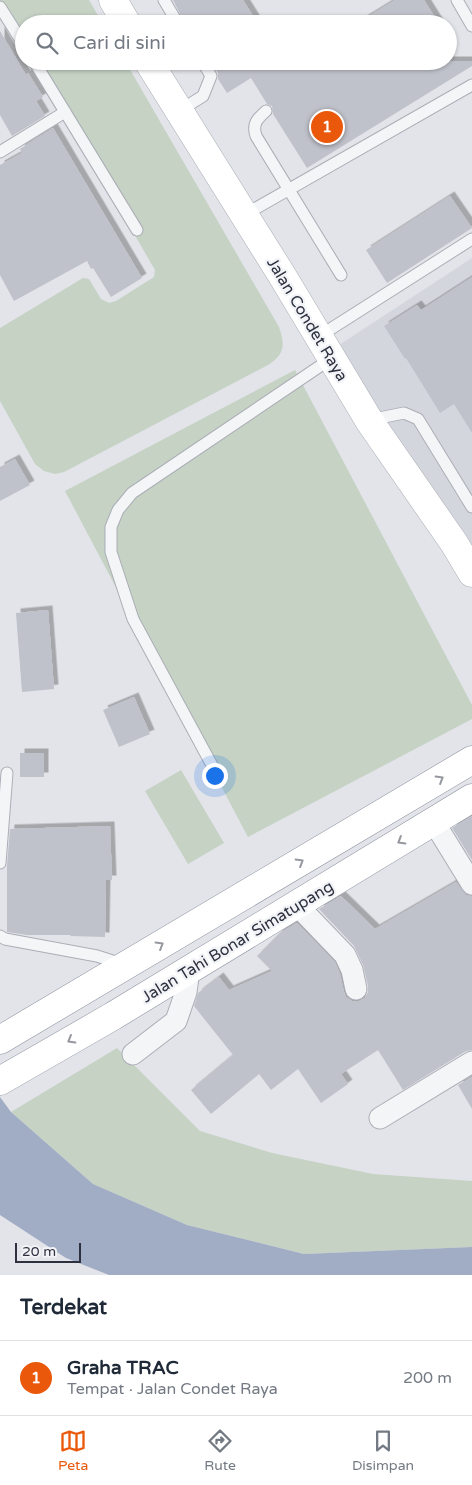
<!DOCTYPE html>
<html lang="id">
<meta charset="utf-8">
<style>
:root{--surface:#fff;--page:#f2f2f3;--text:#1f2937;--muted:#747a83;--line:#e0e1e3;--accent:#ea580c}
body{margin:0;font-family:"Varela Round",sans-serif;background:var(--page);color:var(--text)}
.scale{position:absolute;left:15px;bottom:12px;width:66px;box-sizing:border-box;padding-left:5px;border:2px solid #2c303f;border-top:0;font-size:14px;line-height:18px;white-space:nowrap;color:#2c303f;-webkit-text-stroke:4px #f1f3f6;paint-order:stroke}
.you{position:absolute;left:214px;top:775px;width:18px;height:18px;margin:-12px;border:4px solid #fff;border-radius:50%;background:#1a73e8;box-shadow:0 0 0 8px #1a73e833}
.badge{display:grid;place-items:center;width:32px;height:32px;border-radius:50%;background:var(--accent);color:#fff;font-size:16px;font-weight:700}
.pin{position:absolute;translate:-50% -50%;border:2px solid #fff;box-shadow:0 1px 5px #0006}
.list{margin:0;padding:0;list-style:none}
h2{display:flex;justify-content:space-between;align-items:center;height:65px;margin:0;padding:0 20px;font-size:21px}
h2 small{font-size:16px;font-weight:400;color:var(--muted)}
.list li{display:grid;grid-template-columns:32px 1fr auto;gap:15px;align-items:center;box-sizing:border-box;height:75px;padding:0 20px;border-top:1px solid var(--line)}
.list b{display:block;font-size:19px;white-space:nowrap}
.list p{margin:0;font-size:16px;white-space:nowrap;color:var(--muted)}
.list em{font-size:16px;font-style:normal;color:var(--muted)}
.icon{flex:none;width:28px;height:28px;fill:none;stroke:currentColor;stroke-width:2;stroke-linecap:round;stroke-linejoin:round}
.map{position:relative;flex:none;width:472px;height:1275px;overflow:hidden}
.search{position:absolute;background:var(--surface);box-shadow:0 1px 4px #0004;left:15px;right:15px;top:15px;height:55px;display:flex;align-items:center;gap:12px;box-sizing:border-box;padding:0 18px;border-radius:28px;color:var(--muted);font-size:19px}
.sheet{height:140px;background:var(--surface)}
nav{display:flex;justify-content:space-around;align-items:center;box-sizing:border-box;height:70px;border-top:1px solid var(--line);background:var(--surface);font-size:14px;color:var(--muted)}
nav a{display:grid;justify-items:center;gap:2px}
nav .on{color:var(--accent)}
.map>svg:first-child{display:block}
</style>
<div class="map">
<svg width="472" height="1275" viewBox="0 0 472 1275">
<defs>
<filter id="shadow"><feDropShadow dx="4.5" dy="-4.5" stdDeviation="0" flood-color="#0004"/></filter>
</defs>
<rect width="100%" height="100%" fill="#e2e4e9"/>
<polygon fill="#d4d6dd" points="472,258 472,571 333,349"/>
<g fill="#c5d2c4">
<polygon points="0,0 89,0 103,24 24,24 24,43 0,3"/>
<path d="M34,61H125L279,327C285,345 285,354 268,365L64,472L55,474L44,471L35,464L0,401V328L83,278L89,279L101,299L109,303L116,301L154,277L155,270Z"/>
<polygon points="295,370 472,705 472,719 248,837 65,491"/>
<polygon points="181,770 224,843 188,864 145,791"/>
<polygon points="117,1048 200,1131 272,1153 373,1174 472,1181 472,1247 304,1254 187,1225 93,1184 11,1112"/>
</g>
<polygon fill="#a1adc5" points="0,1097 11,1112 93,1184 187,1225 304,1254 472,1247 472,1275 109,1275 66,1258 0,1215"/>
<g fill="#c0c2cb" filter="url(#shadow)">
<polygon points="173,0 243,0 258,24 185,24"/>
<polygon points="395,0 424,0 439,24 356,24"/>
<polygon points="0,31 26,75 28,73 43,97 36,101 45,116 12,136 0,115"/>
<polygon points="211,61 472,61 472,66 307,168 273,114 272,106 267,104 251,78 227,93 218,79 218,73"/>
<polygon points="53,128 142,278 111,297 93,268 91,269 87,261 14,301 0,275 0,165 22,153 20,149"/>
<polygon points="450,196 472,228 387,283 366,250"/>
<polygon points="472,277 472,433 454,404 440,413 406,358 405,359 384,326 417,305 421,310"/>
<polygon points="15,459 30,485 0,501 0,467"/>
<polygon points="48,610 54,689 22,692 16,613"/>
<polygon points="134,697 150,734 119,747 103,710"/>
<rect x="20" y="753" width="24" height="24"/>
<polygon points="472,816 472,860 452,828"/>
<polygon points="110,826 112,880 106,880 105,937 70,936 71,935 27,935 7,932 7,866 10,829"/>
<polygon points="456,882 466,895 472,896 472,1050 466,1051 403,1090 378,1050 341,1074 348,1084 321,1103 298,1069 271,1090 259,1074 211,1114 191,1090 233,1055 194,1006 198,993 219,977 229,990 272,971 257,956 280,933 297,923 335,962 340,974 344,992 346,997 352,1001 359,1001 365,998 368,992 368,986 363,965 354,946 319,909 341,896 375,929"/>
<polygon points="472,1077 472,1109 458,1085"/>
</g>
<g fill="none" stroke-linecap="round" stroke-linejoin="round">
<defs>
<g id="lane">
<polyline points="164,0 178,24"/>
<polyline points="457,0 472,26"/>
<polyline points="0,7 24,45"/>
<polyline points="34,61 137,230"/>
<polyline points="179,111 203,96 211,76 202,61"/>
<path d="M266,111C257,119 252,124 256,136L341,275"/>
<polyline points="0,152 65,112"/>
<polyline points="244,215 472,85"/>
<polyline points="318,337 472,239"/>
<polyline points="370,422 379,418 404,413 418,419 472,507"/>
<polyline points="214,769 133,619 111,552 111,527 118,510 132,493 332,358"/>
<polyline points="0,863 7,773"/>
<polyline points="0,936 5,939 97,956 122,964"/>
</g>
<g id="street">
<polyline points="440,832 472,884"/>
<polyline points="297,905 345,955 352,970 356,989"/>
<polyline points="133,1054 176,1021 186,992 189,970"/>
<polyline points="380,1118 472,1062"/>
</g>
<g id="secondary">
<polyline points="113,0 127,24"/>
<polyline points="148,61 283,277 370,422 454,543 472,573"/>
</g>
<g id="highway">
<polyline points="0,1040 472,760"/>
<polyline points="0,1081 113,1016 472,798"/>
</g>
</defs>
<use href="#lane" stroke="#abaeb6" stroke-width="13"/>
<use href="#street" stroke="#abaeb6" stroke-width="23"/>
<use href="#secondary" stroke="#abaeb6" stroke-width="29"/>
<use href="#highway" stroke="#8b8f9e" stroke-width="29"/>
<use href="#lane" stroke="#f4f5f7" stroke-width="11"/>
<use href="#street" stroke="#f4f5f7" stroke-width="21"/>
<use href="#secondary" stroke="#fff" stroke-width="28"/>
<use href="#highway" stroke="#fff" stroke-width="28"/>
</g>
<defs><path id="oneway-chevron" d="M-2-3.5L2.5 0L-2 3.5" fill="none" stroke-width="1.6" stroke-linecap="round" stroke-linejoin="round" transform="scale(1.25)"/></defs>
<g stroke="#96989f">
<use href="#oneway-chevron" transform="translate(440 779) rotate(-31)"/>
<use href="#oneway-chevron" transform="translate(401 841) rotate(149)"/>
<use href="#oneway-chevron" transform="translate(300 862) rotate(-31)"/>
<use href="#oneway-chevron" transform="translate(160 945) rotate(-31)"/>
<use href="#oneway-chevron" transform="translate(71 1040) rotate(150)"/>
</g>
<g text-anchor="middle" stroke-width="4.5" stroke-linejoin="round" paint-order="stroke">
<g font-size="16" fill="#2c303f" stroke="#f1f3f6">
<text transform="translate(308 319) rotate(59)" y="6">Jalan Condet Raya</text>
<text transform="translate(237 941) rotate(-31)" y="6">Jalan Tahi Bonar Simatupang</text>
</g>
</g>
</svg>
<div class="scale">20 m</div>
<div class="you"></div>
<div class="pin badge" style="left:327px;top:127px">1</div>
<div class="search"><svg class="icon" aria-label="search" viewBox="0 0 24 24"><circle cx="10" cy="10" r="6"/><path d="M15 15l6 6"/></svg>Cari di sini</div>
</div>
<section class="sheet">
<h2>Terdekat<small></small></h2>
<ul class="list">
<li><span class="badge">1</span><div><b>Graha TRAC</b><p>Tempat · Jalan Condet Raya</p></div><em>200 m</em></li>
</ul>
</section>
<nav>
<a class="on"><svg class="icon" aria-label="map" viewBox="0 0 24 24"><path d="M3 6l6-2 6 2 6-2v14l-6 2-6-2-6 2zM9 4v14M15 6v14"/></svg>Peta</a>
<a><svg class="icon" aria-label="directions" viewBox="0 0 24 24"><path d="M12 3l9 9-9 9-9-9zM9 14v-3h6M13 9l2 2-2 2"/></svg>Rute</a>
<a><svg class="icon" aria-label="saved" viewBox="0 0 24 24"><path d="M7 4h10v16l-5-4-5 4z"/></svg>Disimpan</a>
</nav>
